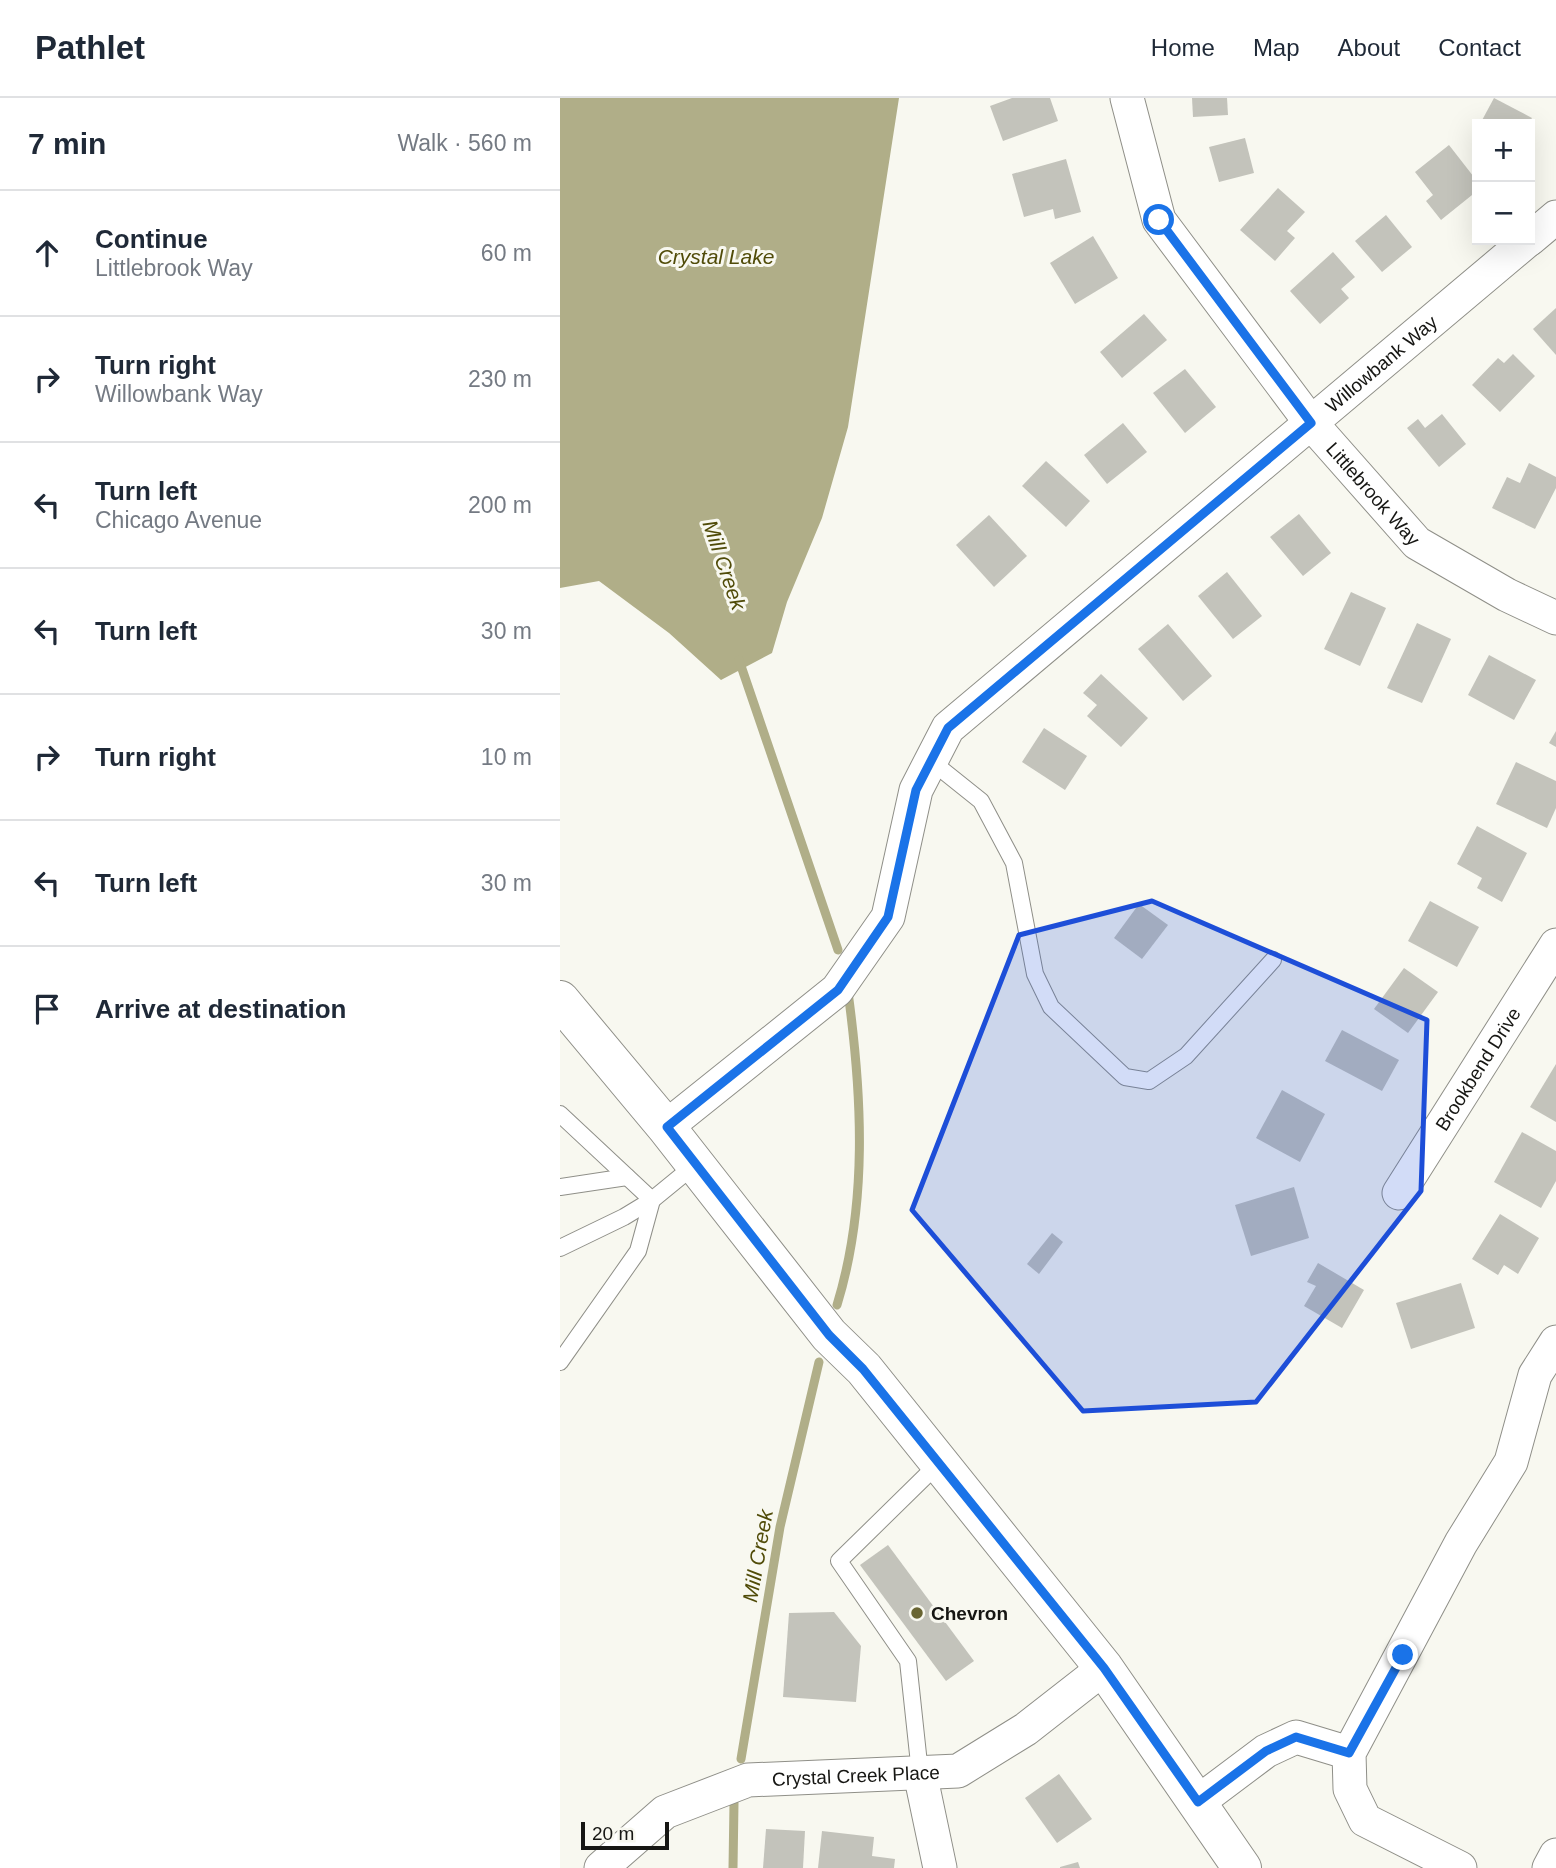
<!DOCTYPE html>
<meta charset="utf-8">
<style>
:root{--surface:#fff;--page:#f6f6f7;--text:#1f2937;--muted:#747a83;--line:#e0e1e3}
body{margin:0;font-family:Arial,sans-serif;background:var(--page);color:var(--text)}
.controls{position:absolute;right:21px;top:21px;display:grid;overflow:hidden;border-radius:0px;box-shadow:0 7px 28px #0002}
.controls button{width:63px;height:63px;display:grid;place-items:center;padding:0;border:0;border-bottom:2px solid var(--line);background:var(--surface);color:var(--text);font:35px sans-serif}
.scale{position:absolute;left:21px;bottom:18px;width:88px;box-sizing:border-box;padding-left:7px;border:4px solid #161613;border-top:0;font-size:19px;line-height:24px;white-space:nowrap;color:#161613;-webkit-text-stroke:5px #f8f8f0;paint-order:stroke}
.stop{position:absolute;width:21px;height:21px;margin:-16px;border:5px solid #1a73e8;border-radius:50%;background:#fff}
.stop.end{background:#1a73e8;border-color:#fff;box-shadow:0 2px 7px #0008}
.list{margin:0;padding:0;list-style:none}
h2{display:flex;justify-content:space-between;align-items:center;height:91px;margin:0;padding:0 28px;font-size:30px}
h2 small{font-size:23px;font-weight:400;color:var(--muted)}
.list li{display:grid;grid-template-columns:46px 1fr auto;gap:21px;align-items:center;box-sizing:border-box;height:126px;padding:0 28px;border-top:2px solid var(--line)}
.list b{display:block;font-size:26px;white-space:nowrap}
.list p{margin:0;font-size:23px;white-space:nowrap;color:var(--muted)}
.list em{font-size:23px;font-style:normal;color:var(--muted)}
.icon{flex:none;width:38px;height:38px;fill:none;stroke:currentColor;stroke-width:2;stroke-linecap:round;stroke-linejoin:round}
.map{position:relative;flex:none;width:996px;height:1770px;overflow:hidden}
header{display:flex;align-items:center;gap:42px;box-sizing:border-box;height:98px;padding:0 35px;background:var(--surface);border-bottom:2px solid var(--line)}
header strong{font-size:33px}
nav{display:flex;gap:38px;margin-inline-start:auto;font-size:24px}
main{display:flex}
aside{flex:1;background:var(--surface)}
.map>svg:first-child{display:block}
</style>
<header>
<strong>Pathlet</strong>
<nav><a>Home</a><a>Map</a><a>About</a><a>Contact</a></nav>
</header>
<main>
<aside>
<h2>7 min<small>Walk · 560 m</small></h2>
<ul class="list">
<li><svg class="icon" aria-label="ahead" viewBox="0 0 24 24"><path d="M12 20V5M6 11l6-6 6 6"/></svg><div><b>Continue</b><p>Littlebrook Way</p></div><em>60 m</em></li>
<li><svg class="icon" aria-label="right" viewBox="0 0 24 24"><path d="M7 20v-9h11M14 6l5 5-5 5"/></svg><div><b>Turn right</b><p>Willowbank Way</p></div><em>230 m</em></li>
<li><svg class="icon" aria-label="left" viewBox="0 0 24 24"><path d="M17 20v-9H6M10 6l-5 5 5 5"/></svg><div><b>Turn left</b><p>Chicago Avenue</p></div><em>200 m</em></li>
<li><svg class="icon" aria-label="left" viewBox="0 0 24 24"><path d="M17 20v-9H6M10 6l-5 5 5 5"/></svg><div><b>Turn left</b></div><em>30 m</em></li>
<li><svg class="icon" aria-label="right" viewBox="0 0 24 24"><path d="M7 20v-9h11M14 6l5 5-5 5"/></svg><div><b>Turn right</b></div><em>10 m</em></li>
<li><svg class="icon" aria-label="left" viewBox="0 0 24 24"><path d="M17 20v-9H6M10 6l-5 5 5 5"/></svg><div><b>Turn left</b></div><em>30 m</em></li>
<li><svg class="icon" aria-label="arrive" viewBox="0 0 24 24"><path d="M6 21V4h12l-3 4 3 4H6"/></svg><div><b>Arrive at destination</b></div></li>
</ul>
</aside>
<div class="map">
<svg width="996" height="1770" viewBox="0 0 996 1770">
<rect width="100%" height="100%" fill="#f8f8f0"/>
<polygon fill="#b0ae88" points="0,0 339,0 288,329 262,420 227,504 212,555 161,582 109,535 39,483 0,490"/>
<g fill="none" stroke-linecap="round" stroke-linejoin="round">
<g stroke="#b0ae88" stroke-width="9">
<polyline points="179,562 278,852"/>
<path d="M277,1207C308,1106 302,997 288,894"/>
<polyline points="181,1661 220,1429 259,1264"/>
<polyline points="173,1770 174,1705"/>
</g>
</g>
<g fill="#c3c3bb">
<polygon points="452,0 490,0 498,23 443,43 430,8"/>
<polygon points="632,0 667,0 668,17 633,19"/>
<polygon points="934,0 972,20 968,26 920,26"/>
<polygon points="685,40 694,75 659,84 649,49"/>
<polygon points="889,47 917,83 917,93 881,122 866,103 873,97 855,74"/>
<polygon points="506,61 521,114 495,121 493,111 464,119 452,76"/>
<polygon points="718,90 745,114 727,133 735,140 715,163 680,132"/>
<polygon points="826,117 852,149 822,174 795,143"/>
<polygon points="533,138 558,180 515,206 490,165"/>
<polygon points="773,154 795,179 781,191 789,200 760,226 730,193"/>
<polygon points="996,210 996,257 973,231"/>
<polygon points="584,216 607,242 562,280 540,254"/>
<polygon points="953,256 975,278 940,314 912,287 938,260 944,265"/>
<polygon points="625,271 656,309 625,335 593,295"/>
<polygon points="882,316 906,346 879,369 847,330 858,321 865,330"/>
<polygon points="563,325 587,354 547,386 524,357"/>
<polygon points="486,363 530,403 506,429 462,388"/>
<polygon points="969,365 996,379 996,390 975,431 932,410 947,379 960,385"/>
<polygon points="739,416 771,455 743,478 710,439"/>
<polygon points="429,417 467,458 434,489 396,447"/>
<polygon points="667,474 702,518 673,541 638,498"/>
<polygon points="791,494 826,510 800,568 764,551"/>
<polygon points="857,525 891,541 862,605 827,590"/>
<polygon points="608,526 652,578 623,603 578,551"/>
<polygon points="929,557 976,582 954,622 908,597"/>
<polygon points="541,576 588,620 561,649 527,618 537,607 523,595"/>
<polygon points="484,630 527,658 505,692 462,664"/>
<polygon points="996,633 996,649 989,645"/>
<polygon points="956,664 996,683 996,710 987,730 936,706"/>
<polygon points="917,728 967,755 942,804 917,790 922,780 897,766"/>
<polygon points="870,803 919,829 897,869 848,843"/>
<polygon points="579,806 608,827 582,861 554,840"/>
<polygon points="844,870 878,894 848,935 814,911"/>
<polygon points="782,932 839,962 822,993 765,963"/>
<polygon points="996,966 996,1024 970,1009"/>
<polygon points="722,992 765,1016 740,1064 696,1040"/>
<polygon points="962,1034 996,1053 996,1083 981,1110 934,1084"/>
<polygon points="734,1089 749,1140 691,1158 675,1107"/>
<polygon points="940,1116 979,1140 958,1176 944,1167 938,1177 912,1161"/>
<polygon points="492,1135 503,1144 479,1176 467,1166"/>
<polygon points="758,1165 804,1192 782,1230 744,1208 756,1188 747,1184"/>
<polygon points="901,1185 915,1230 851,1251 836,1205"/>
<polygon points="328,1447 414,1563 386,1583 300,1467"/>
<polygon points="274,1514 301,1548 296,1604 223,1599 229,1515"/>
<polygon points="499,1676 532,1721 497,1745 465,1700"/>
<polygon points="206,1731 245,1733 243,1770 203,1770"/>
<polygon points="262,1733 314,1739 312,1758 335,1761 334,1770 258,1770"/>
<polygon points="518,1764 520,1770 500,1770 500,1769"/>
</g>
<g fill="none" stroke-linecap="round" stroke-linejoin="round">
<defs>
<g id="lane">
<polyline points="371,663 421,703 454,765 475,876 491,909 565,979 589,983 626,958 713,862"/>
<polyline points="0,1016 92,1102 136,1066"/>
<polyline points="0,1089 67,1079"/>
<polyline points="0,1150 64,1119 92,1102"/>
<polyline points="0,1264 78,1153 92,1102"/>
<polyline points="360,1675 348,1563 279,1463 379,1365"/>
</g>
<g id="street">
<path id="s1" d="M567,0L599,122L751,325L857,445L947,497L996,520"/>
<polyline points="970,141 996,119"/>
<path id="s2" d="M106,1029L277,892L328,819L356,692L388,630L968,142"/>
<path id="s3" d="M839,1095L996,847"/>
<polyline points="360,1675 380,1770"/>
<polyline points="638,1704 706,1653 736,1639 789,1655"/>
<path id="s4" d="M41,1770L105,1714L188,1682L398,1673L466,1631L544,1570"/>
<polyline points="900,1770 805,1722 790,1691 789,1655 901,1445 951,1364 975,1277 996,1244"/>
<polyline points="989,1770 996,1757"/>
</g>
<polyline id="secondary" points="0,902 106,1029 269,1237 304,1271 544,1570 682,1770"/>
</defs>
<use href="#lane" stroke="#8f8f88" stroke-width="18"/>
<use href="#street" stroke="#8f8f88" stroke-width="35"/>
<use href="#secondary" stroke="#8f8f88" stroke-width="40"/>
<use href="#lane" stroke="#fff" stroke-width="16"/>
<use href="#street" stroke="#fff" stroke-width="33"/>
<use href="#secondary" stroke="#fff" stroke-width="38"/>
</g>
<g fill="none" stroke-linecap="round" stroke-linejoin="round">
<polyline stroke="#1a73e8" stroke-width="9" points="599,122 751,325 388,630 356,692 328,819 278,892 107,1029 269,1237 303,1271 544,1570 638,1704 706,1653 736,1639 789,1655 843,1557"/>
</g>
<path fill="#1d4ed8" fill-opacity="0.2" stroke="#1d4ed8" stroke-width="5" stroke-linejoin="round" d="M592,803L867,922L861,1093L696,1304L523,1313L352,1112L459,837Z"/>
<circle fill="#696532" stroke="#f8f8f0" stroke-width="2.5" cx="357" cy="1515" r="7"/>
<g text-anchor="middle" stroke-width="6" stroke-linejoin="round" paint-order="stroke">
<g font-size="19" fill="#161613" stroke="#f8f8f0">
<text dy="7" stroke="none"><textPath href="#s2" startOffset="1074">Willowbank Way</textPath></text>
<text dy="7" stroke="none"><textPath href="#s1" startOffset="474">Littlebrook Way</textPath></text>
<text dy="7" stroke="none"><textPath href="#s3" startOffset="147">Brookbend Drive</textPath></text>
<text dy="7" stroke="none"><textPath href="#s4" startOffset="282">Crystal Creek Place</textPath></text>
</g>
<g font-size="19" font-weight="bold" fill="#161613" stroke="#f8f8f0" text-anchor="start">
<text x="371" y="1522">Chevron</text>
</g>
<g font-size="21" font-style="italic" fill="#504b08" stroke="#f8f8f0">
<text x="156" y="166">Crystal Lake</text>
<text transform="translate(164 467) rotate(71)" y="7">Mill Creek</text>
<text transform="translate(198 1458) rotate(-80)" y="7">Mill Creek</text>
</g>
</g>
</svg>
<div class="controls">
<button>+</button>
<button>−</button>
</div>
<div class="scale">20 m</div>
<div class="stop" style="left:599px;top:122px"></div>
<div class="stop end" style="left:843px;top:1557px"></div>
</div>
</main>
